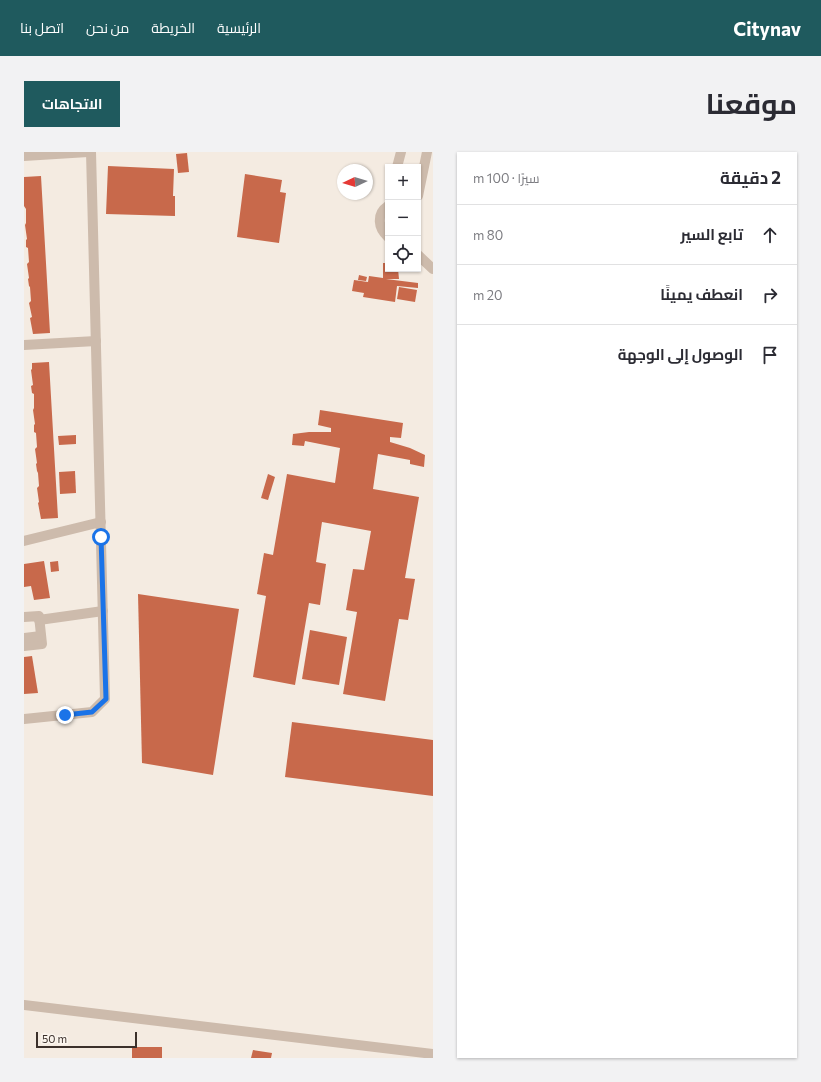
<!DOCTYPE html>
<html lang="ar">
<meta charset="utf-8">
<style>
:root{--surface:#fff;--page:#f2f2f3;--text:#2b2b33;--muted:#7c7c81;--line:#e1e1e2;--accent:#1f5a5e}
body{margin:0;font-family:Commissioner,Cairo,sans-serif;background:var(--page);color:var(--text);direction:rtl}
.controls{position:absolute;right:12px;top:12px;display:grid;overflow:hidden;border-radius:0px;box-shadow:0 1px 3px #0004}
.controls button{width:36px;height:36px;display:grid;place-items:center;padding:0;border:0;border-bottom:1px solid var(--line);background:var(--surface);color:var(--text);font:20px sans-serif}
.compass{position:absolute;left:313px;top:12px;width:36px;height:36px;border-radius:50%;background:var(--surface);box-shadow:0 1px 3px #0004;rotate:266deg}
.scale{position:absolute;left:12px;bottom:10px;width:101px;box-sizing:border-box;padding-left:4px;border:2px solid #3b302b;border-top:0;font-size:11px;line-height:14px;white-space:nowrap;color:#3b302b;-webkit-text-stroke:3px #fbf5ee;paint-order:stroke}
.stop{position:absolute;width:12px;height:12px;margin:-9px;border:3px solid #1a73e8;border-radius:50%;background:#fff}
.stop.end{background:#1a73e8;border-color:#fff;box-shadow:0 1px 4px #0008}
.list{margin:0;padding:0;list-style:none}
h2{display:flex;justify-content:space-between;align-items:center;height:52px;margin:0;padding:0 16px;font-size:17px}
h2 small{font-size:13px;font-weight:400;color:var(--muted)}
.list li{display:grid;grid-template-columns:26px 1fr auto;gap:12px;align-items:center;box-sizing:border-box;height:60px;padding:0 16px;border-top:1px solid var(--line)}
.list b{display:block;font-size:15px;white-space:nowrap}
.list em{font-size:13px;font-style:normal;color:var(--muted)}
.icon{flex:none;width:22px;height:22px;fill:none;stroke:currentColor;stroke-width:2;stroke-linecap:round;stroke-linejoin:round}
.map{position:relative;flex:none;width:409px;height:906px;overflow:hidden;direction:ltr;border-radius:0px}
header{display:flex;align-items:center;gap:24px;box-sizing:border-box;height:56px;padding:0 20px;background:var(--accent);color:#fff}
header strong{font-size:19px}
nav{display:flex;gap:22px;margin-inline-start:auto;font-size:14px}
.intro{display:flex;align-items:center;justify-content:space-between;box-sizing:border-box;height:96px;padding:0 24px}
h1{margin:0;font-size:28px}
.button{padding:10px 18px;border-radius:0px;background:var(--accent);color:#fff;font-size:14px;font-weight:700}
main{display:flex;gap:24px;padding:0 24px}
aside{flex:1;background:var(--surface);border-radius:0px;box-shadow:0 1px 3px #0004}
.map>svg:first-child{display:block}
</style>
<header>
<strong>Citynav</strong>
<nav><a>الرئيسية</a><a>الخريطة</a><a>من نحن</a><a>اتصل بنا</a></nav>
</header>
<div class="intro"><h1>موقعنا</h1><a class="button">الاتجاهات</a></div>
<main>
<aside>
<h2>2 دقيقة<small>سيرًا · 100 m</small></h2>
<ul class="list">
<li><svg class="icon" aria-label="ahead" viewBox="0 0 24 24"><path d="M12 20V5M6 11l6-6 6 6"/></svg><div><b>تابع السير</b></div><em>80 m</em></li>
<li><svg class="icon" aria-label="right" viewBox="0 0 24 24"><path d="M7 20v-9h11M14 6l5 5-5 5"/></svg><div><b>انعطف يمينًا</b></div><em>20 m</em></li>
<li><svg class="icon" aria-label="arrive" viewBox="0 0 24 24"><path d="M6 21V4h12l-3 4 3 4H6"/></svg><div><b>الوصول إلى الوجهة</b></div></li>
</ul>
</aside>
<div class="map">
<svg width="409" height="906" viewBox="0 0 409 906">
<rect width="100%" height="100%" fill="#f4ebe1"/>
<g fill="#c8694b">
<polygon points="163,1 165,20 154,21 152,2"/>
<polygon points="84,14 150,17 149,44 151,44 151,64 82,62"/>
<polygon points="221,22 258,28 256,40 262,41 255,91 213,85"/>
<polygon points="17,24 26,181 9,182 6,166 8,165 5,151 7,149 6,135 5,134 4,127 5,126 3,112 5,110 4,96 2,95 2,88 3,87 1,73 2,71 2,57 0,54 0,25"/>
<polygon points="359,111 364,111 364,117 374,117 375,127 362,127 394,131 394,136 373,134 371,150 339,145 340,141 328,139 330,128 344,130 345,124 359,126"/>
<polygon points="335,123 343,125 342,129 334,128"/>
<polygon points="375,135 393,138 391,150 373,147"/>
<polygon points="25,210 34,366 17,367 14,351 15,350 13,336 15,334 14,321 13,319 12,312 13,311 11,297 13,295 12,281 10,280 10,273 11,272 9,258 10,256 10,242 8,241 7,234 9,233 7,218 8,217 8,211"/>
<polygon points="296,258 379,271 377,286 366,285 366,290 386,296 401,303 400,315 386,312 386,308 354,302 349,337 395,345 381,426 391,427 384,468 375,467 361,549 319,542 333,460 322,458 329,417 340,418 347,379 298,370 292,410 302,412 296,453 285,451 271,533 229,525 242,444 233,442 240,401 249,403 263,322 311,331 316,296 281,289 280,294 268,293 269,282 285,280 307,280 307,276 294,273"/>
<polygon points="52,283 52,292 35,293 34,284"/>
<polygon points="51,319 52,341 36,342 35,320"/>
<polygon points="244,322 251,325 244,348 237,346"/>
<polygon points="20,409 26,446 10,448 7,434 0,435 0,412"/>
<polygon points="34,409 35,419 27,420 26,410"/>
<polygon points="114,442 215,457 189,623 118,611"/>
<polygon points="286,478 323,485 315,533 278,527"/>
<polygon points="8,504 14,541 0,542 0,505"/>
<polygon points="268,570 409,588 409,644 261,625"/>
<rect x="108" y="895" width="30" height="11"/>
<polygon points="229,898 248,901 247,906 227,906"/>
</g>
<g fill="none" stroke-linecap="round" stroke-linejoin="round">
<g stroke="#cdbbac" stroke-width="10">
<polyline points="0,4 64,0"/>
<polyline points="373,15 377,0"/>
<polyline points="394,44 403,0"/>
<path d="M364,54C352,62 354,76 364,85"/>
<polyline points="394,103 409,117"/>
<polyline points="0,193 72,189"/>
<polyline points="0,389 77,370"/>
<polyline points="0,465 15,464 18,492 0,494"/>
<polyline points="15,468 79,459"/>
<polyline points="0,486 17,484"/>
<polyline points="0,567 68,560 81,547 67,0"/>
</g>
<polyline stroke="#cdbbac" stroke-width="10" points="0,853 409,902"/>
</g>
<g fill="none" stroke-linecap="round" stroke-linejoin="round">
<polyline stroke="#1a73e8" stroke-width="5" points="41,563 68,560 82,547 77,385"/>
</g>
</svg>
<div class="controls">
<button>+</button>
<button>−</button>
<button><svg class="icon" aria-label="locate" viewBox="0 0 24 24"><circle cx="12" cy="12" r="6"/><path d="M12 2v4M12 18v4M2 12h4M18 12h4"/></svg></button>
</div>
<svg class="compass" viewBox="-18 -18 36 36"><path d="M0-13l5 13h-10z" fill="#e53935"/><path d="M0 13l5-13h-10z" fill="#7c7c81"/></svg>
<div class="scale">50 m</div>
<div class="stop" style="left:77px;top:385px"></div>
<div class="stop end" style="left:41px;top:563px"></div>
</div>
</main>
